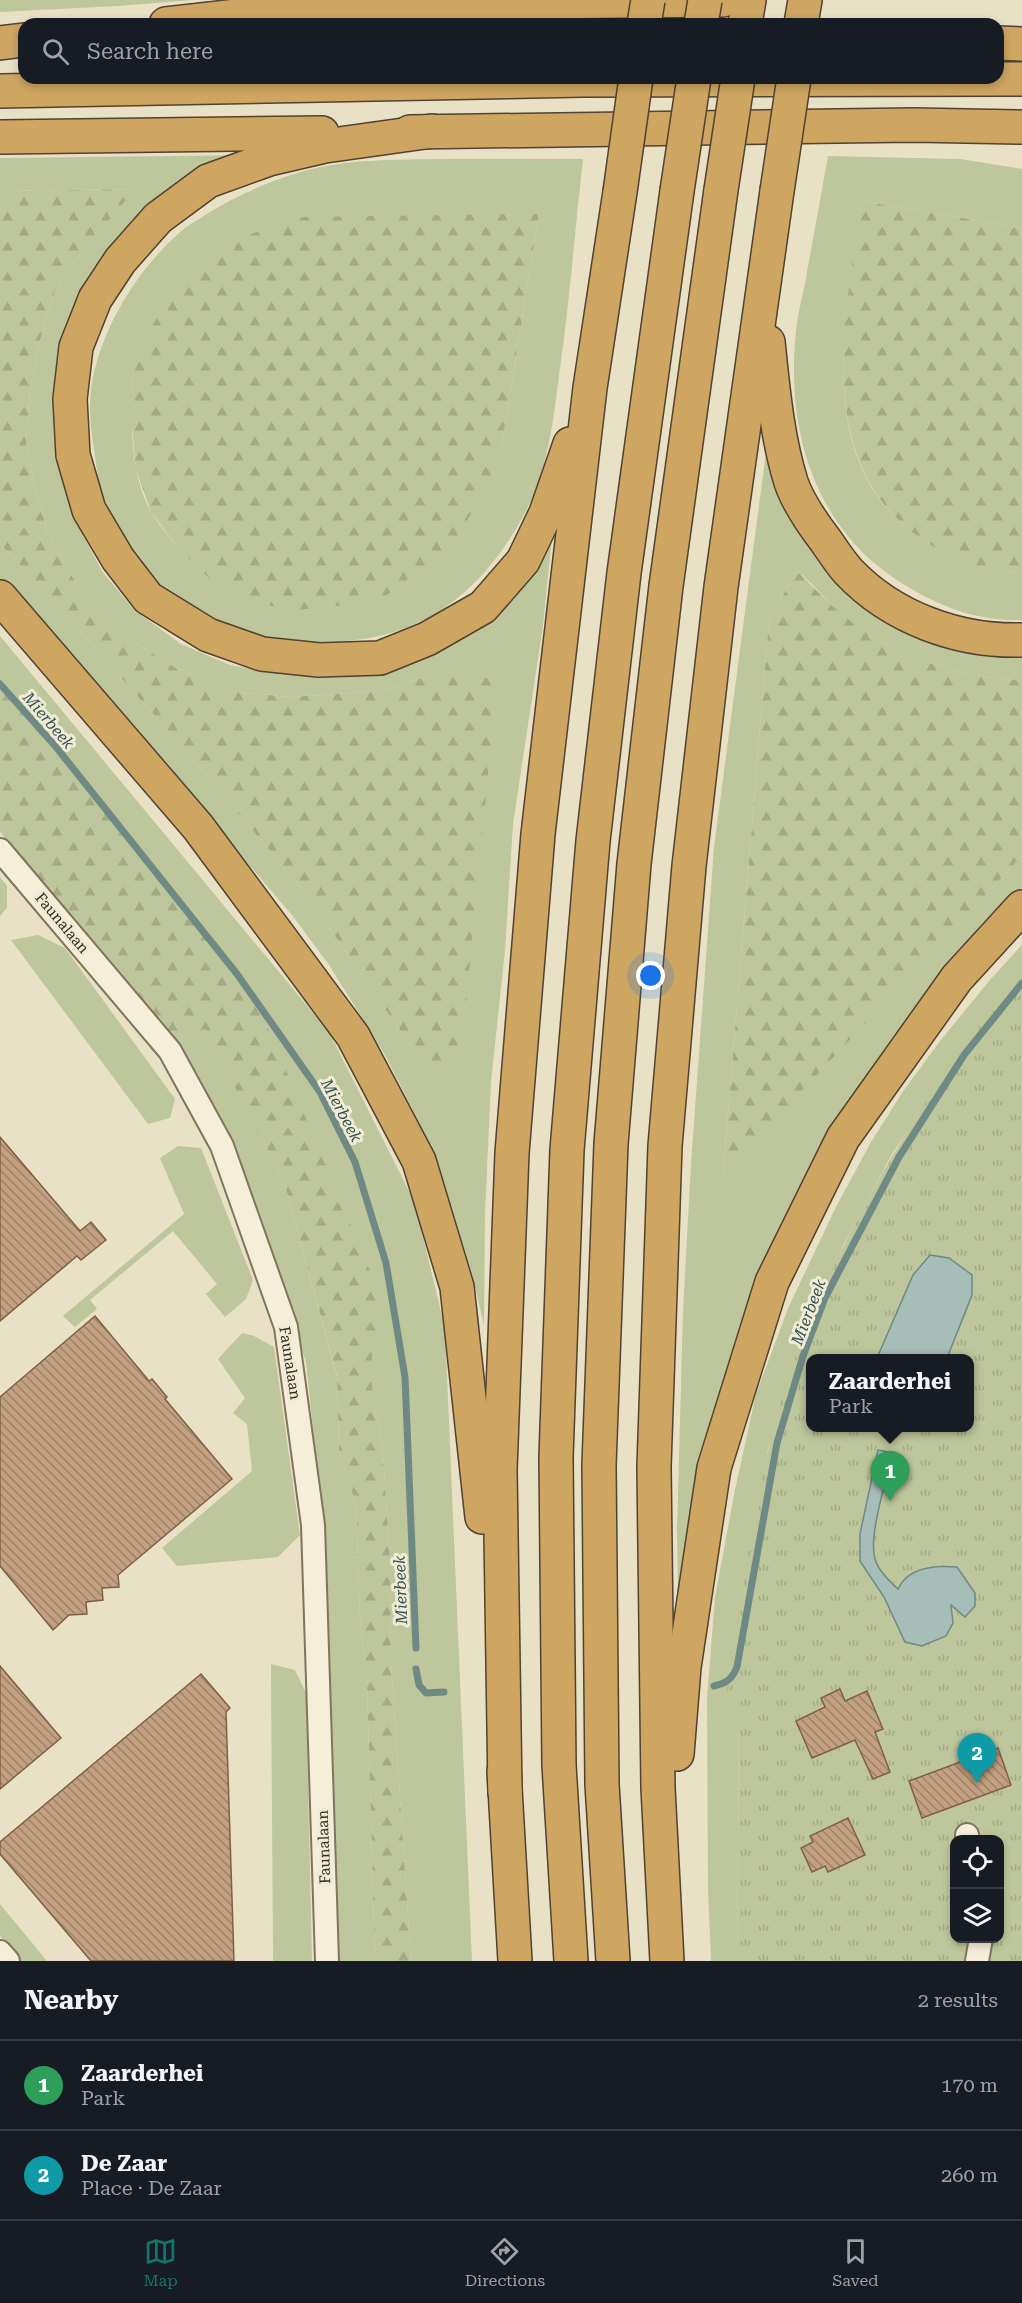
<!DOCTYPE html>
<meta charset="utf-8">
<style>
:root{--surface:#171b24;--page:#20242c;--text:#f1f3f6;--muted:#9ea1a6;--line:#363941;--accent:#0f766e}
body{margin:0;font-family:"Roboto Serif",serif;background:var(--page);color:var(--text)}
.controls{position:absolute;right:18px;bottom:18px;display:grid;overflow:hidden;border-radius:12px;box-shadow:0 3px 9px #0003}
.controls button{width:54px;height:54px;display:grid;place-items:center;padding:0;border:0;border-bottom:2px solid var(--line);background:var(--surface);color:var(--text);font:30px sans-serif}
.you{position:absolute;left:651px;top:976px;width:21px;height:21px;margin:-15px;border:4px solid #fff;border-radius:50%;background:#1a73e8;box-shadow:0 0 0 9px #1a73e833}
.badge{display:grid;place-items:center;width:39px;height:39px;border-radius:50%;background:var(--accent);color:#fff;font-size:20px;font-weight:700}
.pin{position:absolute;translate:-50% -50px;filter:drop-shadow(0 2px 3px #0008)}
.pin::after{content:'';position:absolute;top:32px;width:21px;height:18px;background:inherit;clip-path:polygon(0 0,100% 0,50% 100%)}
.popup{position:absolute;left:806px;top:1354px;width:168px;height:78px;box-sizing:border-box;display:grid;place-content:center;border-radius:12px;background:var(--surface);filter:drop-shadow(0 2px 4px #0005);font-size:20px;white-space:nowrap;color:var(--muted)}
.popup b{font-size:22px;color:var(--text)}
.popup::after{content:'';position:absolute;left:50%;top:100%;margin-left:-12px;border:12px solid transparent;border-top-color:var(--surface)}
.list{margin:0;padding:0;list-style:none}
h2{display:flex;justify-content:space-between;align-items:center;height:78px;margin:0;padding:0 24px;font-size:26px}
h2 small{font-size:20px;font-weight:400;color:var(--muted)}
.list li{display:grid;grid-template-columns:39px 1fr auto;gap:18px;align-items:center;box-sizing:border-box;height:90px;padding:0 24px;border-top:2px solid var(--line)}
.list b{display:block;font-size:22px;white-space:nowrap}
.list p{margin:0;font-size:20px;white-space:nowrap;color:var(--muted)}
.list em{font-size:20px;font-style:normal;color:var(--muted)}
.icon{flex:none;width:33px;height:33px;fill:none;stroke:currentColor;stroke-width:2;stroke-linecap:round;stroke-linejoin:round}
.map{position:relative;flex:none;width:1022px;height:1961px;overflow:hidden}
.search{position:absolute;background:var(--surface);box-shadow:0 3px 9px #0003;left:18px;right:18px;top:18px;height:66px;display:flex;align-items:center;gap:15px;box-sizing:border-box;padding:0 21px;border-radius:18px;color:var(--muted);font-size:22px}
.sheet{height:258px;background:var(--surface)}
nav{display:flex;justify-content:space-around;align-items:center;box-sizing:border-box;height:84px;border-top:2px solid var(--line);background:var(--surface);font-size:16px;color:var(--muted)}
nav a{display:grid;justify-items:center;gap:3px}
nav .on{color:var(--accent)}
.map>svg:first-child{display:block}
</style>
<div class="map">
<svg width="1022" height="1961" viewBox="0 0 1022 1961">
<defs>
<pattern id="forest-firs" width="22" height="20" patternUnits="userSpaceOnUse" patternTransform="scale(1.5)"><rect width="22" height="20" fill="#bec69b"/><path d="M5 1l3.5 6h-7zM16 11l3.5 6h-7z" fill="#a4aa85"/></pattern>
<pattern id="park-tufts" width="24" height="20" patternUnits="userSpaceOnUse" patternTransform="scale(1.5)"><rect width="24" height="20" fill="#bec69b"/><path d="M3 7l-1-3M5 7V3M7 7l1-3M15 17l-1-3M17 17v-4M19 17l1-3" fill="none" stroke="#a4aa85"/></pattern>
<pattern id="building-back-hatch" width="6" height="6" patternUnits="userSpaceOnUse" patternTransform="scale(1.5)"><rect width="6" height="6" fill="#c3a080"/><path d="M-1 5l2 2M0 0l6 6M5-1l2 2" fill="none" stroke="#9f8368"/></pattern>
</defs>
<rect width="100%" height="100%" fill="#e9e1c6"/>
<g fill="#bec69b" fill-rule="evenodd">
<polygon points="0,0 193,0 118,6 0,12"/>
<polygon points="252,155 119,242 58,451 66,489 82,533 102,571 133,609 181,644 230,665 266,671 414,656 554,516 543,626 513,824 505,950 491,1082 485,1214 484,1325 472,1274 436,1156 385,1055 329,965 292,915 248,864 194,809 0,582 0,544 52,599 203,771 305,893 430,1074 437,673 383,691 289,697 229,691 176,668 138,644 92,603 73,578 48,533 34,486 26,441 30,390 39,344 55,291 78,257 134,189 0,191 0,158"/>
<path d="M828,156L960,159L1022,169V228L862,201C847,314 809,461 920,538C950,559 985,572 1022,573V620C974,622 930,603 891,576C811,520 786,424 796,331C798,311 804,292 807,272C814,234 821,195 828,156Z"/>
<path d="M583,159C575,228 570,298 560,368C554,415 549,465 527,509C491,579 437,631 355,640C320,644 286,645 251,635C222,628 176,599 154,579C134,560 108,515 101,489C97,476 96,462 94,449C90,425 88,401 93,377C105,322 138,270 179,233C186,226 197,221 205,215C236,196 266,182 301,172C349,158 396,160 445,159C491,159 537,159 583,159ZM539,214L501,450L179,549C170,537 159,525 151,512C129,471 131,420 133,375Z"/>
<path d="M770,422L842,572L1022,650V680C959,678 893,657 843,616C827,602 814,584 797,571L769,619L723,1174L1022,856V888L950,969L877,1066L802,1181L777,1231L755,1293L679,1647L677,1531L683,1311L691,1164L714,847Z"/>
<polygon points="0,636 329,1032 415,1203 445,1329 472,1961 411,1961 391,1663 390,1560 382,1439 372,1398 372,1356 255,997 198,918 0,687"/>
<polygon points="0,877 7,886 7,908 0,916"/>
<polygon points="38,935 65,948 175,1099 170,1118 148,1124 11,940"/>
<polygon points="1022,945 1022,973 948,1070 892,1154 843,1246 768,1449 725,1705 739,1710 737,1961 711,1961 708,1889 707,1699 715,1597 735,1490 756,1394 789,1306 836,1207 871,1142 904,1090 940,1041 989,981"/>
<polygon points="205,1028 285,1185 337,1377 339,1451 356,1505 360,1618 367,1686 375,1961 339,1961 319,1486 306,1362 240,1166 171,1040"/>
<polygon points="178,1146 201,1148 253,1280 246,1299 225,1317 206,1294 217,1284 173,1231 90,1300 97,1309 75,1327 63,1316 184,1214 160,1158"/>
<polygon points="242,1333 254,1336 274,1347 300,1535 278,1557 177,1566 162,1548 252,1471 247,1424 233,1413 245,1398 218,1359"/>
<polygon points="271,1664 295,1670 306,1693 312,1961 273,1961"/>
<polygon points="0,1904 47,1961 20,1961 0,1936"/>
</g>
<g fill="url(#forest-firs)">
<polygon points="135,189 78,257 55,291 39,344 30,390 26,441 34,486 48,533 73,578 92,603 138,644 176,668 229,691 289,697 383,691 437,673 478,675 497,682 461,1054 447,1073 430,1074 305,893 203,771 52,599 0,544 0,191"/>
<path d="M862,201L1022,228V573C984,572 951,560 920,538C811,462 845,313 862,201Z"/>
<polygon points="539,214 501,450 488,486 457,537 439,555 387,595 354,604 296,610 254,603 214,583 179,549 151,512 136,470 131,417 133,375 153,324 179,284 230,243 274,225 304,217"/>
<path d="M797,571C813,586 827,602 844,616C893,657 959,678 1022,680V856L723,1175L769,619Z"/>
<polygon points="0,687 198,918 255,997 381,1297 372,1356 372,1398 382,1439 390,1560 391,1663 411,1961 375,1961 367,1686 360,1618 356,1505 339,1451 337,1376 285,1185 205,1029 171,1040 0,832"/>
</g>
<path fill="url(#park-tufts)" fill-rule="evenodd" d="M1022,973V1961H737L739,1711L725,1705C741,1596 755,1485 787,1380C798,1344 814,1309 830,1275C880,1167 945,1064 1022,973ZM810,1358H970V1428H810ZM954,1840H1000V1938H954Z"/>
<g fill="#a7bdb8" stroke="#6f8a85" stroke-width="1.5">
<polygon points="930,1255 949,1258 972,1275 972,1295 947,1358 877,1358 913,1275"/>
<path d="M878,1450L893,1453C887,1478 868,1536 875,1559C878,1570 889,1581 898,1589C908,1567 935,1565 957,1567L975,1593V1606L965,1617L951,1605L953,1623L946,1636L922,1646L905,1642L884,1597L860,1561V1534Z"/>
</g>
<g fill="none" stroke-linecap="round" stroke-linejoin="round">
<g stroke="#6f8a85" stroke-width="7">
<polyline points="0,684 56,747 237,974 320,1092 355,1162 386,1263 405,1377 416,1648"/>
<polyline points="416,1669 419,1685 426,1693 444,1692"/>
<path d="M714,1686C727,1683 732,1679 737,1667L777,1443L803,1356L825,1298L899,1157L964,1055L1022,983"/>
</g>
</g>
<g fill="url(#building-back-hatch)" stroke="#7f6047" stroke-width="1.5">
<polygon points="0,1137 80,1231 91,1222 106,1240 81,1260 77,1256 0,1321"/>
<polygon points="95,1316 149,1381 152,1379 167,1397 165,1399 232,1479 118,1575 119,1587 102,1588 103,1600 86,1602 87,1614 69,1615 53,1630 0,1566 0,1397"/>
<polygon points="0,1666 61,1738 0,1789"/>
<polygon points="201,1674 230,1708 226,1712 234,1961 91,1961 0,1854 0,1842"/>
<polygon points="840,1689 845,1701 867,1691 883,1729 875,1732 890,1772 873,1779 855,1740 812,1758 796,1721 825,1707 821,1698"/>
<polygon points="998,1748 1011,1785 922,1818 909,1781"/>
<polygon points="848,1818 865,1855 828,1872 825,1866 812,1872 801,1848 813,1842 810,1836"/>
</g>
<g fill="none" stroke-linecap="round" stroke-linejoin="round">
<defs>
<g id="minor">
<polyline points="0,850 170,1051 222,1146 286,1327 313,1525 327,1961"/>
<polyline points="967,1835 968,1840"/>
<polyline points="0,1952 8,1961"/>
<polyline points="977,1961 981,1938"/>
</g>
<g id="motorway">
<polyline points="166,24 236,16 534,2 723,0"/>
<polyline points="745,24 749,0"/>
<polyline points="801,24 805,0"/>
<polyline points="0,43 24,40"/>
<polyline points="998,43 1022,44"/>
<polyline points="0,91 583,80 1022,79"/>
<polyline points="432,131 325,146 269,159 208,181 158,218 120,261 95,299 76,347 70,399 73,455 89,510 118,559 148,598 208,635 262,654 319,660 380,658 427,639 483,607 523,561 546,513 570,444"/>
<polyline points="410,132 914,125 1022,127"/>
<polyline points="0,137 322,133"/>
<path d="M768,342C773,389 777,437 791,482C798,503 813,524 826,541C833,551 840,562 848,571C892,618 959,642 1022,640"/>
<polyline points="0,597 198,827 353,1036 419,1161 457,1287 482,1517"/>
<polyline points="677,1754 684,1667 714,1468 772,1282 843,1138 957,978 1022,907"/>
<polyline points="504,1771 515,1961"/>
<polyline points="505,1792 500,1470 512,1153 538,834 590,388 620,192"/>
<polyline points="571,1961 559,1765 556,1457 567,1150 593,841 624,573 677,191"/>
<polyline points="613,1961 602,1784 599,1465 611,1144 634,864 666,586 721,190"/>
<polyline points="667,1961 658,1788 654,1467 665,1146 689,866 721,587 777,191"/>
</g>
</defs>
<use href="#minor" stroke="#82745e" stroke-width="26"/>
<use href="#motorway" stroke="#514232" stroke-width="36"/>
<use href="#minor" stroke="#f5eed9" stroke-width="22"/>
<use href="#motorway" stroke="#cea561" stroke-width="33"/>
<defs>
<g id="motorway-bridge">
<polyline points="644,24 648,0"/>
<polyline points="701,24 705,0"/>
<polyline points="721,190 738,78"/>
<polyline points="677,191 694,78"/>
<polyline points="777,191 794,78"/>
<polyline points="620,192 636,78"/>
</g>
</defs>
<use href="#motorway-bridge" stroke="#514232" stroke-width="36" stroke-linecap="butt"/>
<use href="#motorway-bridge" stroke="#cea561" stroke-width="33"/>
</g>
<g text-anchor="middle" stroke-width="6" stroke-linejoin="round" paint-order="stroke">
<g font-size="15" fill="#342b20" stroke="#f1ebd5">
<text transform="translate(62 923) rotate(50)" y="5">Faunalaan</text>
<text transform="translate(290 1363) rotate(81)" y="5">Faunalaan</text>
<text transform="translate(324 1847) rotate(-92)" y="5">Faunalaan</text>
</g>
<g font-size="16" font-style="italic" fill="#315252" stroke="#f1ebd5">
<text transform="translate(49 720) rotate(49)" y="6">Mierbeek</text>
<text transform="translate(342 1110) rotate(62)" y="6">Mierbeek</text>
<text transform="translate(808 1312) rotate(-69)" y="6">Mierbeek</text>
<text transform="translate(400 1590) rotate(-92)" y="6">Mierbeek</text>
</g>
</g>
</svg>
<div class="controls">
<button><svg class="icon" aria-label="locate" viewBox="0 0 24 24"><circle cx="12" cy="12" r="6"/><path d="M12 2v4M12 18v4M2 12h4M18 12h4"/></svg></button>
<button><svg class="icon" aria-label="layers" viewBox="0 0 24 24"><path d="M12 4l9 5-9 5-9-5zM3 14l9 5 9-5"/></svg></button>
</div>
<div class="you"></div>
<div class="pin badge" style="left:890px;top:1501px;background:#2e9e5b">1</div>
<div class="popup"><b>Zaarderhei</b>Park</div>
<div class="pin badge" style="left:977px;top:1783px;background:#0f9aa8">2</div>
<div class="search"><svg class="icon" aria-label="search" viewBox="0 0 24 24"><circle cx="10" cy="10" r="6"/><path d="M15 15l6 6"/></svg>Search here</div>
</div>
<section class="sheet">
<h2>Nearby<small>2 results</small></h2>
<ul class="list">
<li><span class="badge" style="background:#2e9e5b">1</span><div><b>Zaarderhei</b><p>Park</p></div><em>170 m</em></li>
<li><span class="badge" style="background:#0f9aa8">2</span><div><b>De Zaar</b><p>Place · De Zaar</p></div><em>260 m</em></li>
</ul>
</section>
<nav>
<a class="on"><svg class="icon" aria-label="map" viewBox="0 0 24 24"><path d="M3 6l6-2 6 2 6-2v14l-6 2-6-2-6 2zM9 4v14M15 6v14"/></svg>Map</a>
<a><svg class="icon" aria-label="directions" viewBox="0 0 24 24"><path d="M12 3l9 9-9 9-9-9zM9 14v-3h6M13 9l2 2-2 2"/></svg>Directions</a>
<a><svg class="icon" aria-label="saved" viewBox="0 0 24 24"><path d="M7 4h10v16l-5-4-5 4z"/></svg>Saved</a>
</nav>
